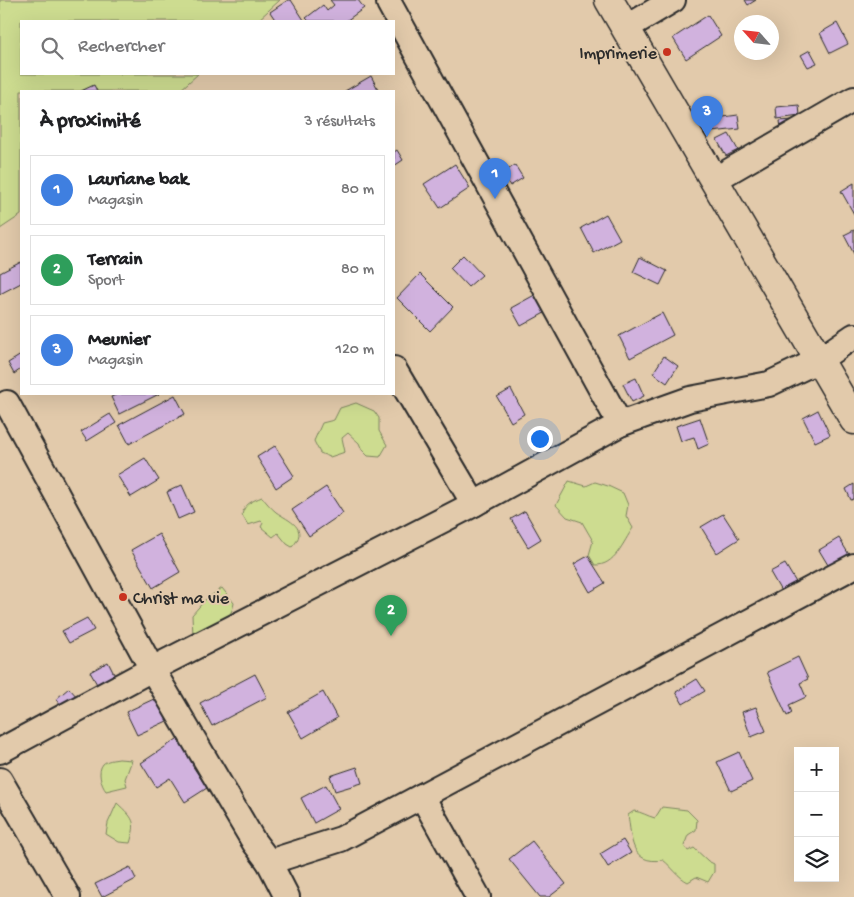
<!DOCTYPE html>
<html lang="fr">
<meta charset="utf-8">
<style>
:root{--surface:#fff;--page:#f6f6f6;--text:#202124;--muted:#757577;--line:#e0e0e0;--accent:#111827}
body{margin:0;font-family:"Gochi Hand",sans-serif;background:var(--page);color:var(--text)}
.controls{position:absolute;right:15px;bottom:15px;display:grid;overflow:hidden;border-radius:0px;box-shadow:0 5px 20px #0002}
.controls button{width:45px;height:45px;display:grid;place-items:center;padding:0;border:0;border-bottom:1px solid var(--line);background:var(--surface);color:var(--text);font:25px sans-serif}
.compass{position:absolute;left:734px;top:15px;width:45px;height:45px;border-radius:50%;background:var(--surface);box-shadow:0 5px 20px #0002;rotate:297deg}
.you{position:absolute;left:539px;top:438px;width:18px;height:18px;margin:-12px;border:4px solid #fff;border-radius:50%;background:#1a73e8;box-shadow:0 0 0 8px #1a73e833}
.badge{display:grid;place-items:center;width:32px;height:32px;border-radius:50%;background:var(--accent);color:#fff;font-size:16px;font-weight:700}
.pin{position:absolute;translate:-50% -41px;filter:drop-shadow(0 1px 2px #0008)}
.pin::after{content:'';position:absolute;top:26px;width:18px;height:15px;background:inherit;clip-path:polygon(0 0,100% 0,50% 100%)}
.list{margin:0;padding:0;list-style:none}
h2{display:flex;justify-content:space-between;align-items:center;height:65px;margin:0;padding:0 20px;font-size:21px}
h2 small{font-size:16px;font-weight:400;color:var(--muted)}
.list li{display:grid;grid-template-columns:32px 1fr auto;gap:15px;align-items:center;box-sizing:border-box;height:70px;margin:0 10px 10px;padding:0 10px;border:1px solid var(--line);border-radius:0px}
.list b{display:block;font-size:19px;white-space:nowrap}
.list p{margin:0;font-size:16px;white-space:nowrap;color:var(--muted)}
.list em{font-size:16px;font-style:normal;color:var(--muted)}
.icon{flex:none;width:28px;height:28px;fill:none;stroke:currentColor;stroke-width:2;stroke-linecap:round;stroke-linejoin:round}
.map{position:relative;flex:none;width:854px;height:897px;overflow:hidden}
.search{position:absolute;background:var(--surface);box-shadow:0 5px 20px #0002;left:20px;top:20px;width:375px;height:55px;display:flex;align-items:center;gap:12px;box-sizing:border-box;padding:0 18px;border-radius:0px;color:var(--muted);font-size:19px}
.panel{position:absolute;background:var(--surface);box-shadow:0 5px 20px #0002;left:20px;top:90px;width:375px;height:305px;border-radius:0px}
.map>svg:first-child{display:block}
</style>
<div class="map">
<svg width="854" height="897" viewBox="0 0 854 897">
<rect width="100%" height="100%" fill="#e2caab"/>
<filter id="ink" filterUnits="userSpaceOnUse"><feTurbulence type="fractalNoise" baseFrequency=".02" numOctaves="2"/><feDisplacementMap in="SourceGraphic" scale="10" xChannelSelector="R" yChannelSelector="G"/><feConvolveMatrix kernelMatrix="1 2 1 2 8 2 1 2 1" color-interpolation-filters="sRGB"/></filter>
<g filter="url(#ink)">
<g fill="#cddc90" stroke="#7c845e">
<polygon points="0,0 280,0 257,21 21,21 21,74 198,74 179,91 21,91 21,215 0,229"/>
<polygon points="356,403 374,411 379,418 379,431 387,445 380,457 368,456 362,450 359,443 348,433 342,438 345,452 330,457 320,453 314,441 322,423 334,420 340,408"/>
<path d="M569,481L586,486L595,482L608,486L623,493L628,505L626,516L633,528C623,542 615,566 595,565L589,555L593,541L582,522L567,517L556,505Z"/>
<path d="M262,497C266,502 271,508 276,512C289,521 310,528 292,547L287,544L278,533L273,537L261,527L263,523L261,521L248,525L242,515C244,504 252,501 262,497Z"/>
<path d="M222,588L234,603C231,623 211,630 195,640L193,635L192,615L205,600Z"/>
<path d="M119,759L132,760L125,779L127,786L106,791C101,785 97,771 103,764C107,760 114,760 119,759Z"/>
<path d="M117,803C134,819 137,821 130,843L119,842L106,834L108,823Z"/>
<path d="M662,807L687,810L697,820L696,830L688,835L684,846L688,851L694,848L708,861L714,864V872L708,882L696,877L688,882C678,877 672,867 663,860C630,865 632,839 628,815L634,811C642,812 647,816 655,818Z"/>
</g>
<g fill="#d1b2de" stroke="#2b2b2b">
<polygon points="288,0 291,0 304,20 302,21 276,21 270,12"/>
<polygon points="330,0 358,0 364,8 346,21 309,21 306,18 323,5 327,11 334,5"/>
<polygon points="745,0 756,0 748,5"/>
<polygon points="708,15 721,36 686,59 673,38"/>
<polygon points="837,23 848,44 830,53 820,33"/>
<polygon points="810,50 817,63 808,67 801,55"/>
<polygon points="371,76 379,91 345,91"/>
<polygon points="94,85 97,91 81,91"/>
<polygon points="799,105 800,116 777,119 776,107"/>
<polygon points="738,115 740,129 711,132 709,119"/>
<polygon points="792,120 793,127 781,128 780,121"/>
<polygon points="729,134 738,150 726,156 717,140"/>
<polygon points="397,150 403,160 394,166 394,152"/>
<polygon points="455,164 470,188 440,208 424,184"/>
<polygon points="515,165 523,178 510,186 503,173"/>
<polygon points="854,183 854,214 841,191"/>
<polygon points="606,214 620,239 594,253 581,228"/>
<polygon points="854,230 854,254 844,235"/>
<polygon points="463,255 482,275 468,287 450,268"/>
<polygon points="640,257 667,271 660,285 633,272"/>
<polygon points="21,262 21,283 0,294 0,273"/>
<polygon points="420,274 453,307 430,331 397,298"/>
<polygon points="540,292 550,310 521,326 511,308"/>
<polygon points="662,313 673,335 630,358 619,336"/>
<polygon points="21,355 21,369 14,374 8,363"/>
<polygon points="664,356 678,366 667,383 653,373"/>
<polygon points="636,378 644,396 632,402 623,384"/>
<polygon points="511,389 524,414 511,422 497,397"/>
<polygon points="118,394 159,394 119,414 111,397"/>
<polygon points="175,395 185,414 129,444 119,425"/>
<polygon points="818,410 830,435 815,442 803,418"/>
<polygon points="110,414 116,423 87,441 81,432"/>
<polygon points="700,418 709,444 698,449 694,437 681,441 676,426"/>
<polygon points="275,446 294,476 276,488 257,457"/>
<polygon points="145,458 159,480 131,497 117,475"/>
<polygon points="854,484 854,499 851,500 846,489"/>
<polygon points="182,485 194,512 178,519 167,492"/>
<polygon points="326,487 343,513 309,536 292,510"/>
<polygon points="525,511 541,539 528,547 511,519"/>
<polygon points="723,514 739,539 717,553 701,527"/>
<polygon points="159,534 180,572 153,588 131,550"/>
<polygon points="839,538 851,558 831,570 819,550"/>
<polygon points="588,556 605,583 590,592 574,564"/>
<polygon points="785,564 797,584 782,593 770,572"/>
<polygon points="87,618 94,630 69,643 62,631"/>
<polygon points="798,657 808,679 800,683 806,697 789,705 792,713 787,716 767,672"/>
<polygon points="108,662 115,676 98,686 90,672"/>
<polygon points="255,674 267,697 212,726 200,703"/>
<polygon points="697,679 705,691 683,704 676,692"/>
<polygon points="69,688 78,698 65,709 56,699"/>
<polygon points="323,692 337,718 303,738 288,712"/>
<polygon points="156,698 167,721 137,735 126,712"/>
<polygon points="756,707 766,731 751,737 742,712"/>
<polygon points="186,733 202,758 192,765 207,788 185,802 170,778 156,787 141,763"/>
<polygon points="739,752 752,781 731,791 717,762"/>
<polygon points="357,767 362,783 335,791 330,776"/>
<polygon points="326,785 339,809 314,823 301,798"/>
<polygon points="623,840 631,853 608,867 600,854"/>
<polygon points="532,841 566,884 549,897 540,897 509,859"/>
<polygon points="130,867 136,879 102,897 95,884"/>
</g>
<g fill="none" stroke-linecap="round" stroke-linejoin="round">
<defs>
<g id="minor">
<polyline points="389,3 620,424"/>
<polyline points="626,28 673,0"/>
<polyline points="714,180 854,99"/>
<polyline points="394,369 474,504"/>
<polyline points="7,403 152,669 254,842 269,862 287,897"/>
<polyline points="0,751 152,669 474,504 620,424 690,399 769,384 819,360 854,336"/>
<polyline points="0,780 68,897"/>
<polyline points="422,796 478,897"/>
<polyline points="269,862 341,839 854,566"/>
</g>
<polyline id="tertiary" points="609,0 854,420"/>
</defs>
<use href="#minor" stroke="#2b2b2b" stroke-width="28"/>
<use href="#tertiary" stroke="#2b2b2b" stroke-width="31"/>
<use href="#minor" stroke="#e2caab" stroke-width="24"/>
<use href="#tertiary" stroke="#e2caab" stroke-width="28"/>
</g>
</g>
<g fill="#c8321e" stroke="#e2caab" stroke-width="2">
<circle cx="667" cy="52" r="5"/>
<circle cx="123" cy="597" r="5"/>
</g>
<g text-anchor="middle" stroke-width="4" stroke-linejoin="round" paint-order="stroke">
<g font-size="18" fill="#2b2b2b" stroke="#e2caab" text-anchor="end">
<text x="657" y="58">Imprimerie</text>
<text x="133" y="603" text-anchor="start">Christ ma vie</text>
</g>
</g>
</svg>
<div class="controls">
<button>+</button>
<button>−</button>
<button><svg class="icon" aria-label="layers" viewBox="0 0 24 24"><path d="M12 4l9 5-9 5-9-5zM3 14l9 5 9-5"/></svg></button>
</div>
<svg class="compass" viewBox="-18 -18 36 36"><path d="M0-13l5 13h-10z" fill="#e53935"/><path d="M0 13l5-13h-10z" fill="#757577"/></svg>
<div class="you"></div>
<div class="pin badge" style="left:495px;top:199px;background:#3f7fe0">1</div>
<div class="pin badge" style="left:391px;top:636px;background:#2e9e5b">2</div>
<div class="pin badge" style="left:707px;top:137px;background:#3f7fe0">3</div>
<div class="search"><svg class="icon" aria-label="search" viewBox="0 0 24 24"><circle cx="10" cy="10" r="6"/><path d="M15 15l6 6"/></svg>Rechercher</div>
<section class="panel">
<h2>À proximité<small>3 résultats</small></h2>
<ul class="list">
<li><span class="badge" style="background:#3f7fe0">1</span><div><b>Lauriane bak</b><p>Magasin</p></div><em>80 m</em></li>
<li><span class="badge" style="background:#2e9e5b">2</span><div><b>Terrain</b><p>Sport</p></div><em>80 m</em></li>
<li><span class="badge" style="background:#3f7fe0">3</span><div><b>Meunier</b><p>Magasin</p></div><em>120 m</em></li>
</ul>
</section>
</div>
